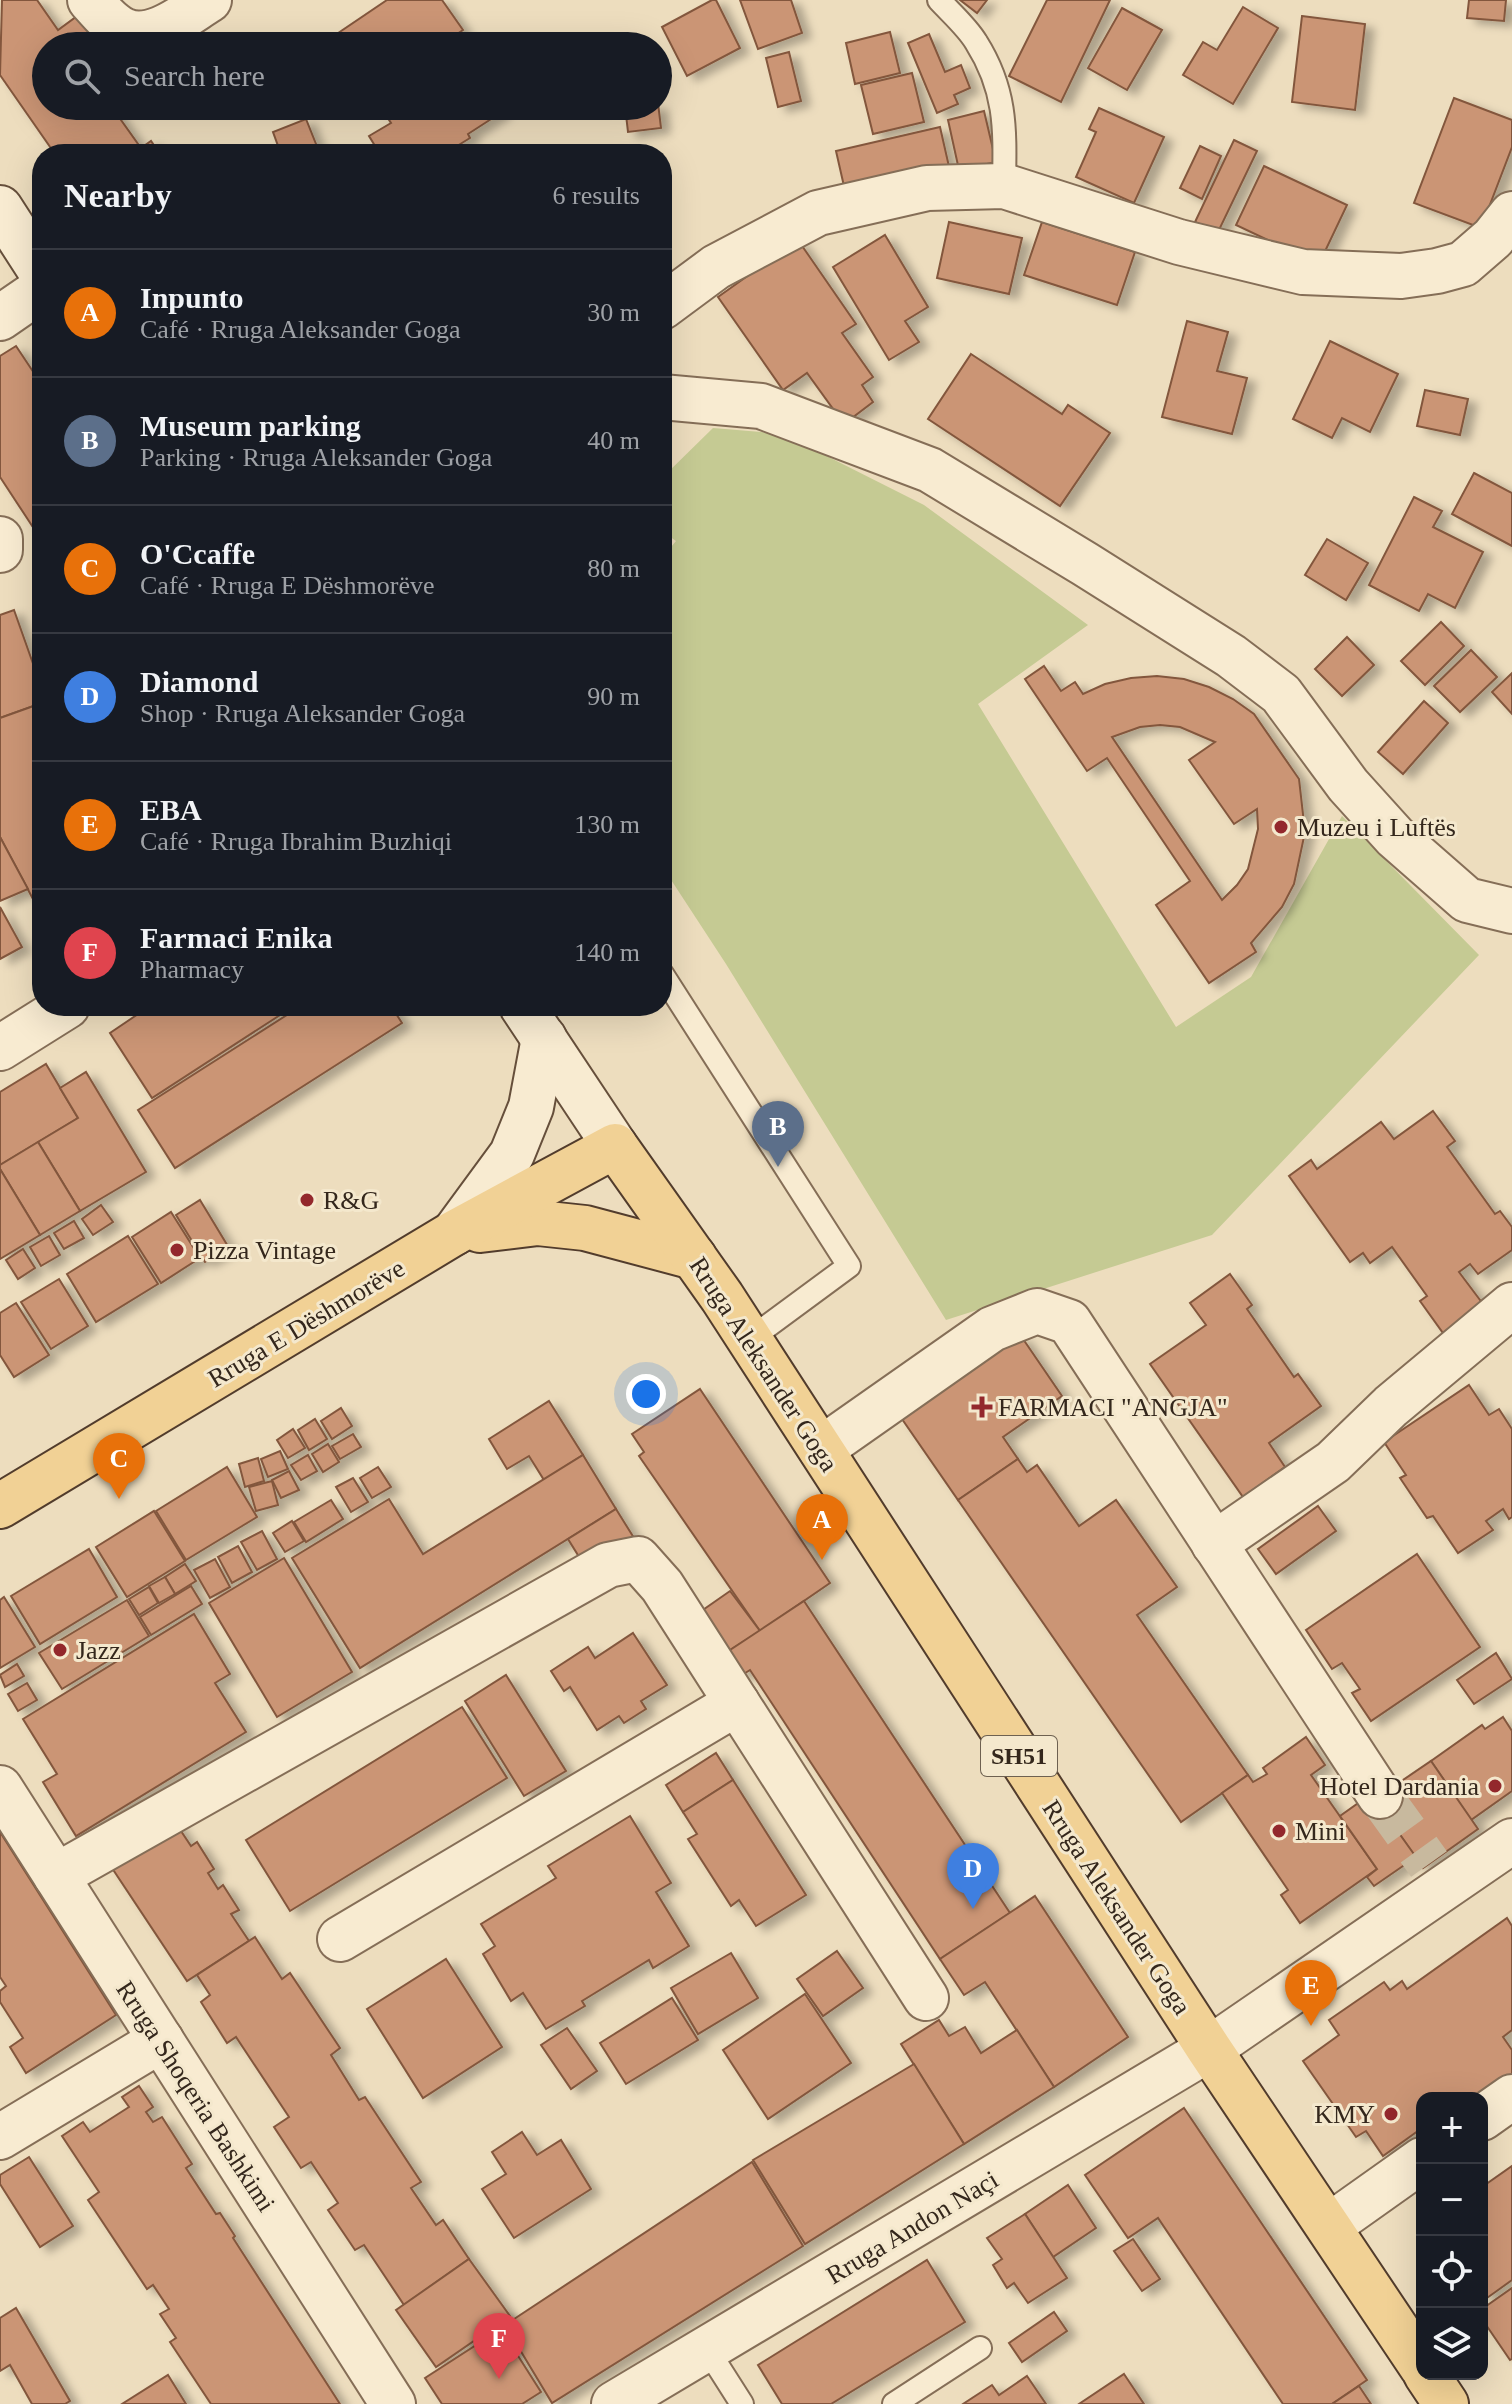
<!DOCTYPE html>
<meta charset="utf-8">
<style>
:root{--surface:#171b24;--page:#20242c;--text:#f1f3f6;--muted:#9ea1a6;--line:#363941;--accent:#d93025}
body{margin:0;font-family:"Times New Roman",serif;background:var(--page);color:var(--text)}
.controls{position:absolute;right:24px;bottom:24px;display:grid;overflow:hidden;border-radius:16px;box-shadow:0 8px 32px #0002}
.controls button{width:72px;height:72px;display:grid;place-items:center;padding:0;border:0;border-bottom:2px solid var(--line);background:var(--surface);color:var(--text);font:40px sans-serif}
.you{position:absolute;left:646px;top:1394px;width:28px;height:28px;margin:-20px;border:6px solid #fff;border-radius:50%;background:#1a73e8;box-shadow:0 0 0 12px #1a73e833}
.badge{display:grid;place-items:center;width:52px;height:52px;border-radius:50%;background:var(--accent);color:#fff;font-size:26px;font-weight:700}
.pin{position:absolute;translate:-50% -66px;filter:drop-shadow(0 2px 4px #0008)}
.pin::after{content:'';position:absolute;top:42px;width:28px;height:24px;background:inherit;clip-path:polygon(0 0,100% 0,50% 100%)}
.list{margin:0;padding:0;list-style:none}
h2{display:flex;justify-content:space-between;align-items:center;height:104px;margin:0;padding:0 32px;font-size:34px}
h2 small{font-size:26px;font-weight:400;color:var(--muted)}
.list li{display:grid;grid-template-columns:52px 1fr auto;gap:24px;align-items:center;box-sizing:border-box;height:128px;padding:0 32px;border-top:2px solid var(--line)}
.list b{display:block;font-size:30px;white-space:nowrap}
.list p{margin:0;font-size:26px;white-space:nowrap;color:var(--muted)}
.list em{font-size:26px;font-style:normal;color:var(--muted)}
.icon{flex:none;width:44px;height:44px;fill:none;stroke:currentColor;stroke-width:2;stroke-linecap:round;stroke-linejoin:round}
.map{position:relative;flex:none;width:1512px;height:2404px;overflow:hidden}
.search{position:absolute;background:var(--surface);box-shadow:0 8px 32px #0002;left:32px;top:32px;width:640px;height:88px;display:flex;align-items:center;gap:20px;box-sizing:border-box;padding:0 28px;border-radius:44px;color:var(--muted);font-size:30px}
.panel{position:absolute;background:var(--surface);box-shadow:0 8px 32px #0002;left:32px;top:144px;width:640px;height:872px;border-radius:32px}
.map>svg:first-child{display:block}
</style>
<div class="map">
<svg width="1512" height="2404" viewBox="0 0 1512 2404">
<defs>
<filter id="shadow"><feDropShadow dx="9" dy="5" stdDeviation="4" flood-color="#0004"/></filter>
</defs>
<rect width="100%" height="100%" fill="#edddbe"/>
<polygon fill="#c5ca93" points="713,428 783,434 924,505 1088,625 978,704 1176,1027 1251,977 1342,816 1479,955 1212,1235 946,1320 726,964 662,866 662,558 676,541 662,531 662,478"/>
<g fill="#cb9574" stroke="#83573d" stroke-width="2" fill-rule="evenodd" filter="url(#shadow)">
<polygon points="2,0 37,0 58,30 84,11 108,46 46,46 46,106 111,106 141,148 151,141 160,154 55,154 0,75"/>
<polygon points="387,0 442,0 463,30 439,46 319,46"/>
<polygon points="712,0 716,0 740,48 687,76 662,27"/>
<polygon points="740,0 791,0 802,33 758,49"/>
<polygon points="960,0 987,0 977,13"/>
<polygon points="1047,0 1110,0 1061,102 1009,76"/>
<polygon points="1469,0 1506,0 1504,21 1467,18"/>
<polygon points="1243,7 1278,28 1233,104 1183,75 1203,42 1217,50"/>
<polygon points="1122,8 1162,30 1127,90 1088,68"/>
<polygon points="1302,16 1365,24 1355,110 1292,102"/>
<polygon points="890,32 900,73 855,84 846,43"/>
<polygon points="929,34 945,72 961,65 970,88 954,95 958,104 937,113 908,43"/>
<polygon points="789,52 801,101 778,107 766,58"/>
<polygon points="912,73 924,122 873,134 861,85"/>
<polygon points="1454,98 1512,120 1512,147 1481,228 1414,203"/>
<polygon points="658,103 661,128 628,132 625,106 658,106"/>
<polygon points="380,106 498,106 502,112 468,134 470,138 444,154 422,154 418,148 409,154 380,154 369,136 391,123"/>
<polygon points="1099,108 1164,137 1134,203 1076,177 1096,132 1089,129"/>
<polygon points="984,111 996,162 959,170 948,120"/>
<polygon points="306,119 320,154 281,154 273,132"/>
<polygon points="940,127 950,171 846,195 836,151"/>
<polygon points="1234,140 1257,151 1218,232 1195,222"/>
<polygon points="1200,146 1221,156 1202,199 1180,188"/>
<polygon points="1264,166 1347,205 1319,264 1236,225"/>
<polygon points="949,222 1022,238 1009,294 937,278"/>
<polygon points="1042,222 1135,252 1117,305 1024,275"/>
<polygon points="885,235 928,307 905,321 919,342 889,360 833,267"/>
<polygon points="798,240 856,324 842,333 873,377 862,385 873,402 844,424 807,373 783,390 718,297"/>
<polygon points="1187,321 1228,332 1217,371 1247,378 1232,434 1162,417"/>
<polygon points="1330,341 1398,374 1370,432 1342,418 1332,438 1293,419"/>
<polygon points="16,346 42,385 42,541 0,477 0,356"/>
<polygon points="971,354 1062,414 1068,405 1110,433 1060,506 928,419"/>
<polygon points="1425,390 1468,399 1460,435 1417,426"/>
<polygon points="1474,473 1512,493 1512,546 1452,514"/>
<polygon points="1414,497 1442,511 1433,527 1483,552 1455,608 1428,594 1419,611 1369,585"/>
<polygon points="1327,539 1368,563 1346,600 1305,575"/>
<polygon points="14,610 42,689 42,703 0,718 0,615"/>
<polygon points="1441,622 1464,646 1425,685 1401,661"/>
<polygon points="1347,637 1374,665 1342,696 1315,669"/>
<polygon points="1471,650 1497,677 1460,712 1434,686"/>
<path d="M1044,666L1061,691L1075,682L1083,694L1105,684L1131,678L1157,676L1184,679L1209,687L1233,699L1254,714L1299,779L1305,832L1294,884L1282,907L1251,943L1256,952L1209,983L1156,905L1190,881L1107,758L1087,771L1025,679ZM1160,725L1180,727L1215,742L1189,760L1234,824L1257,809L1258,829L1248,869L1237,885L1222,900L1112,737L1140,727Z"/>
<polygon points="1512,673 1512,714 1492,692"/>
<polygon points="1424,701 1448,723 1403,774 1378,752"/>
<polygon points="42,703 42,916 0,837 0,718"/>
<polygon points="0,837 28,889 0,901"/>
<polygon points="0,907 22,947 0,959"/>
<polygon points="150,1006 294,1006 152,1098 110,1033"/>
<polygon points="301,1006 391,1006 402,1023 175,1168 138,1110"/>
<polygon points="46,1064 78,1118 0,1165 0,1092"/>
<polygon points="86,1072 146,1172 80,1211 38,1142 78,1118 60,1088"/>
<polygon points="1433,1111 1455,1141 1447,1147 1495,1214 1500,1211 1512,1227 1512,1250 1478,1274 1470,1264 1459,1272 1483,1304 1443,1333 1420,1301 1427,1296 1392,1247 1370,1263 1363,1253 1350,1262 1289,1176 1311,1160 1317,1169 1381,1122 1394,1139"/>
<polygon points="38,1142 80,1211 40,1235 0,1169 0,1165"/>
<polygon points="0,1169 40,1235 0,1259"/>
<polygon points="200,1200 229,1248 205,1262 176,1215"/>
<polygon points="101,1205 113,1222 93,1235 82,1219"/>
<polygon points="171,1212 200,1258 161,1283 132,1237"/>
<polygon points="74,1221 84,1238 64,1249 54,1233"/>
<polygon points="49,1236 60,1255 41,1266 30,1247"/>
<polygon points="128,1236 158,1284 96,1322 67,1274"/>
<polygon points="23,1249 35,1268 18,1279 6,1260"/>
<polygon points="1230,1274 1252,1305 1247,1309 1294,1377 1298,1374 1321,1406 1269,1443 1285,1467 1243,1497 1150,1364 1206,1325 1190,1303"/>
<polygon points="59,1279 88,1326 51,1349 21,1302"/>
<polygon points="16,1303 49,1355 14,1377 0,1355 0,1313"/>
<polygon points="1021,1336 1062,1396 1003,1437 1018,1459 958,1500 902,1419"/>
<polygon points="1469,1385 1489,1415 1499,1409 1512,1429 1512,1517 1509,1519 1503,1509 1486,1521 1493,1530 1458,1553 1433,1516 1427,1518 1400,1478 1406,1475 1384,1442"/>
<polygon points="700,1389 830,1583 760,1631 639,1456 644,1452 632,1434"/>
<polygon points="549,1401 583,1455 544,1480 529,1456 507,1469 489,1439"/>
<polygon points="341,1408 352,1426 332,1439 321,1421"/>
<polygon points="315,1419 327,1439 309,1450 298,1430"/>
<polygon points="293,1429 305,1448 288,1458 277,1440"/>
<polygon points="353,1434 361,1447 340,1459 332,1446"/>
<polygon points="328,1444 339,1462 323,1472 312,1454"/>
<polygon points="280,1451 288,1469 268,1477 261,1459"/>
<polygon points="308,1455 317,1471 301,1480 291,1465"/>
<polygon points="583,1455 616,1509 360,1668 292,1558 389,1499 423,1554"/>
<polygon points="258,1458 264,1481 245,1487 239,1464"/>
<polygon points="1018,1459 1027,1472 1037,1465 1079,1526 1116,1500 1177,1587 1137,1615 1248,1775 1181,1822 958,1500"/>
<polygon points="227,1467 257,1517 186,1560 156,1511"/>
<polygon points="378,1467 391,1487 372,1498 360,1478"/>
<polygon points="289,1471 299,1490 281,1498 272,1480"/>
<polygon points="353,1478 368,1502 351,1512 336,1487"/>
<polygon points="272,1481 278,1505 256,1511 249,1487"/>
<polygon points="331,1500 343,1519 306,1542 294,1522"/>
<polygon points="1318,1506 1336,1531 1276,1574 1258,1549"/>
<polygon points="616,1509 634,1538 586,1568 568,1539"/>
<polygon points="154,1511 185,1561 127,1597 96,1547"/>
<polygon points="292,1521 304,1541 285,1552 273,1533"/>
<polygon points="262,1531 277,1559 257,1570 241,1542"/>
<polygon points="238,1546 252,1572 232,1583 218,1557"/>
<polygon points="89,1549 117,1597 40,1644 11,1596"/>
<polygon points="1417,1554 1480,1647 1371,1721 1352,1693 1360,1689 1342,1663 1332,1669 1306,1630"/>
<polygon points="284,1558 352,1672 277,1717 209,1603"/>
<polygon points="215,1559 230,1587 210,1598 194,1570"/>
<polygon points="185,1564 196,1581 175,1594 165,1577"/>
<polygon points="165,1577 175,1594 159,1603 149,1586"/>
<polygon points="191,1586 202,1604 151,1635 140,1617"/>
<polygon points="149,1587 158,1603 139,1615 129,1599"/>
<polygon points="730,1591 760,1631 727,1652 700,1612"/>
<polygon points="4,1597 35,1647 0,1668 0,1600"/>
<polygon points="127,1600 149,1636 62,1689 39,1653"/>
<polygon points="804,1601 1010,1913 940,1959 750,1670 742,1675 727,1652"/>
<polygon points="194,1614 230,1674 215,1683 246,1732 76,1836 43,1782 57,1774 23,1719"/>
<polygon points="633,1633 667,1685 641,1701 646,1709 624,1723 619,1716 597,1730 570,1687 564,1691 551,1671 588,1647 595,1658"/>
<polygon points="1496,1653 1512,1679 1474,1704 1457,1680"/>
<polygon points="17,1664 24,1676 5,1687 0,1675"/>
<polygon points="506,1675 566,1771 524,1796 465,1701"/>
<polygon points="27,1683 37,1700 18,1711 8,1694"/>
<polygon points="462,1707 507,1778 290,1911 246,1840"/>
<polygon points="1503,1717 1512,1731 1512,1791 1471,1820 1431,1761 1482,1725 1485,1729"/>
<polygon points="1306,1737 1325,1765 1311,1775 1377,1869 1300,1923 1281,1895 1288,1890 1222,1793 1248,1775 1253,1782 1267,1774 1263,1768"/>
<polygon points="716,1753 733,1780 683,1812 666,1785"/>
<polygon points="1431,1761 1478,1829 1423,1868 1375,1799"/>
<polygon points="733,1780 806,1895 756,1926 739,1900 731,1906 688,1839 697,1834 683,1812"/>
<polygon points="1371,1794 1416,1857 1374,1886 1367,1877 1377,1869 1340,1816"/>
<polygon points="630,1816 671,1883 656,1892 689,1946 653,1968 649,1960 582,2001 585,2006 546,2029 523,1993 511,2001 483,1954 495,1946 481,1924 556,1878 548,1866"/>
<polygon points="175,1822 191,1846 197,1842 214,1869 208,1873 218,1889 223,1885 239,1910 231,1914 249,1941 187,1981 110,1865"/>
<polygon points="0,1832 116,2015 26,2073 10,2047 23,2038 0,2002 0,1991 6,1986 0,1977"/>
<polygon points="1035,1896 1128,2037 1054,2087 985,1982 964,1995 940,1959"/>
<polygon points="1507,1918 1512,1926 1512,2030 1503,2037 1512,2050 1512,2079 1482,2098 1422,2098 1422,2128 1383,2156 1366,2131 1356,2137 1303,2061 1339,2035 1329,2020 1384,1982 1390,1990 1402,1981 1407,1989"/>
<polygon points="255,1937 282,1979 290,1973 340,2048 331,2055 359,2100 365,2097 421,2182 411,2188 436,2225 443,2220 469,2259 404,2305 364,2245 355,2250 328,2210 338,2203 311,2162 301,2168 274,2127 289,2117 236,2037 227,2043 201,2002 210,1995 197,1975"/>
<polygon points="837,1951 863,1988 823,2016 797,1979"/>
<polygon points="731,1953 758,1998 698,2034 671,1988"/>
<polygon points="446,1959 502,2047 423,2098 367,2009"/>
<polygon points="805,1994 851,2063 768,2119 723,2050"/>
<polygon points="672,1998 698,2040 626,2084 600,2043"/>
<polygon points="939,2020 949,2036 965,2027 981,2053 1017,2030 1054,2087 964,2144 901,2044"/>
<polygon points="567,2028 597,2071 571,2089 541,2045"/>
<polygon points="914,2064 964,2144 805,2244 753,2160"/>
<polygon points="139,2086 153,2107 146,2112 153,2122 162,2117 192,2164 186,2168 216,2214 220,2213 235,2236 233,2238 340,2404 211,2404 170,2342 176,2338 160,2314 169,2309 153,2285 147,2289 88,2200 99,2192 62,2136 83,2122 90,2132 129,2107 122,2097"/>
<polygon points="1184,2108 1367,2380 1332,2404 1283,2404 1158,2218 1128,2238 1085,2175"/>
<polygon points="522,2132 537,2155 561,2140 591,2189 514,2238 482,2189 506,2174 492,2152"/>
<polygon points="29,2157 73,2226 40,2247 0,2184 0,2175"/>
<polygon points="752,2162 803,2246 552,2403 505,2325"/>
<polygon points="1512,2166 1512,2280 1487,2298 1482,2292 1482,2187"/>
<polygon points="1068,2185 1096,2228 1053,2257 1025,2214"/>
<polygon points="1025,2214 1067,2278 1028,2303 1014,2283 1007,2288 993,2265 1002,2259 987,2238"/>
<polygon points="1133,2239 1160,2279 1142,2291 1114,2251"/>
<polygon points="469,2259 510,2316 436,2367 396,2310"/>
<polygon points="927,2260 965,2322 831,2404 782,2404 758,2365"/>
<polygon points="1512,2288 1512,2359 1510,2360 1482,2319 1482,2309"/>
<polygon points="16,2308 70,2401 65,2404 32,2404 10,2365 0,2371 0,2318"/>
<polygon points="1054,2312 1067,2331 1022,2362 1009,2343"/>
<polygon points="501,2329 541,2392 522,2404 442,2404 425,2378"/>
<polygon points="1124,2374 1144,2404 1079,2404"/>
<polygon points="168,2375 186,2404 122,2404"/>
<polygon points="1027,2376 1046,2404 963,2404 992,2385 999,2395"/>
<polygon points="1359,2386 1371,2404 1332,2404"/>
</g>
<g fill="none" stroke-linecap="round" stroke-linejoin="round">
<polyline stroke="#c8b99e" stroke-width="44" stroke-dasharray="44 22" stroke-linecap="butt" points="1380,1796 1429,1864"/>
<defs>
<g id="service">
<path d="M939,0C951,13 967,27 976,42C1007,91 1005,130 1004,186"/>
<polyline points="662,974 849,1266 750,1339"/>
<polyline points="707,2349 742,2404"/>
<polyline points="894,2404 980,2348"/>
</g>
<g id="minor">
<path d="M90,0C99,10 110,24 123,30C151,44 186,14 209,0"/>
<polyline points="0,318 42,289"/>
<polyline points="662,397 761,406 930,470 1085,564 1231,656 1281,694 1348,785 1395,837 1467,900 1512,911"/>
<polyline points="0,539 0,550"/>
<polyline points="0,1048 67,1006"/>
<polyline points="821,1449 992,1329 1037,1311 1069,1322 1380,1796"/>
<polyline points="1214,1544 1333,1462 1391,1406 1512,1305"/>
<polyline points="0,1788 393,2404"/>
<polyline points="56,1876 608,1565 638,1559 662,1586 926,1998"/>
<polyline points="340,1939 737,1703"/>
<polyline points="1482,2118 1512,2097"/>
<polyline points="0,2137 161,2040"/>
<polyline points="1329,2226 1422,2160"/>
<polyline points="614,2404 1209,2049 1512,1841"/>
</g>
<polyline id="tertiary" points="662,307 716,267 818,213 927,188 1004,186 1179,242 1303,272 1401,276 1437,271 1463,264 1493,238 1512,214"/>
<g id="secondary">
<polyline points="0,208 42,273"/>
<polyline points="522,1006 615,1146"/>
<polyline points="454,1233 512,1154 531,1107 544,1038"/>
</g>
<g id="primary">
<polyline points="480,1230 538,1223 585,1228 694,1257"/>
<polyline points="0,1506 454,1233 615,1146 722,1297 1209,2049 1422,2367"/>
<polyline points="1426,2374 1446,2404"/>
</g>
</defs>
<use href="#service" stroke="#856e57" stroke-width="26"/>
<use href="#minor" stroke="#856e57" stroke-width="48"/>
<use href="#tertiary" stroke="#856e57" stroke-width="48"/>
<use href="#secondary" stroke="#664f3b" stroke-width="48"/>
<use href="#primary" stroke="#523c2c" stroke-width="48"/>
<use href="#service" stroke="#f8ebd1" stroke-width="22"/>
<use href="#minor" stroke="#f8ebd1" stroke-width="44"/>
<use href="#tertiary" stroke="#f8ebd1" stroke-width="44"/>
<use href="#secondary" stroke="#f8ebd1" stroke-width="44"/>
<use href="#primary" stroke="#f1d195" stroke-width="44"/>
</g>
<g fill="#93282c" stroke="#f4e8cd" stroke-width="3">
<circle cx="1281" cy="827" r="8"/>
<circle cx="307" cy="1200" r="8"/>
<circle cx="177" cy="1250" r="8"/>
<path d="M978 1395h8v8h8v8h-8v8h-8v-8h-8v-8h8z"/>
<circle cx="60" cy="1650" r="8"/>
<circle cx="1495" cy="1786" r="8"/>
<circle cx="1279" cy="1831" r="8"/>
<circle cx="1391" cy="2114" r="8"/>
</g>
<g text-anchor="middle" stroke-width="6" stroke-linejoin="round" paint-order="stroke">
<rect fill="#f4e8cd" stroke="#6e6151" stroke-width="2" x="981" y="1736" width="76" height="40" rx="6"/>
<g font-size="24" font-weight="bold" fill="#34271c">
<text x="1019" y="1764">SH51</text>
</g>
<g font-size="26" fill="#34271c" stroke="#f4e8cd" text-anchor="start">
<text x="1297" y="836">Muzeu i Luftës</text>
<text x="323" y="1209">R&amp;G</text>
<text x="193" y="1259">Pizza Vintage</text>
<text x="998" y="1416">FARMACI "ANGJA"</text>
<text x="76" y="1659">Jazz</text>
<text x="1479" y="1795" text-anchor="end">Hotel Dardania</text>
<text x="1295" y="1840">Mini</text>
<text x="1375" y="2123" text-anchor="end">KMY</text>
</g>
<g font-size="26" fill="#34271c" stroke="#f4e8cd">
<text transform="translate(306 1323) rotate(-31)" y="9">Rruga E Dëshmorëve</text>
<text transform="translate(764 1364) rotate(57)" y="9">Rruga Aleksander Goga</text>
<text transform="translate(1117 1907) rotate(57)" y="9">Rruga Aleksander Goga</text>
<text transform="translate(196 2096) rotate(57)" y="9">Rruga Shoqeria Bashkimi</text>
<text transform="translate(912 2227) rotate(-31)" y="9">Rruga Andon Naçi</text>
</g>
</g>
</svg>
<div class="controls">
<button>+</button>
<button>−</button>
<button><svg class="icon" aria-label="locate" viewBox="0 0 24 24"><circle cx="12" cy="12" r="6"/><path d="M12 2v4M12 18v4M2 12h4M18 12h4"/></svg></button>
<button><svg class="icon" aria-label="layers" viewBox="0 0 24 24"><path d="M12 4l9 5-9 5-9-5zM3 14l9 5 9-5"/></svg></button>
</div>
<div class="you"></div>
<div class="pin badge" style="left:822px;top:1560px;background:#e8710a">A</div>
<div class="pin badge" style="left:778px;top:1167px;background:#5c6f8a">B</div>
<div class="pin badge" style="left:119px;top:1499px;background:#e8710a">C</div>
<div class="pin badge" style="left:973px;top:1909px;background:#3f7fe0">D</div>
<div class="pin badge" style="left:1311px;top:2026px;background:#e8710a">E</div>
<div class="pin badge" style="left:499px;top:2379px;background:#e0444e">F</div>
<div class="search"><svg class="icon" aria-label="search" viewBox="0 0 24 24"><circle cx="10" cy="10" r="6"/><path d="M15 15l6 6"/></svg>Search here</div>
<section class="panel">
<h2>Nearby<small>6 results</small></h2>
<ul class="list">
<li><span class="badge" style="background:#e8710a">A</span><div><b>Inpunto</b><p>Café · Rruga Aleksander Goga</p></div><em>30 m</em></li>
<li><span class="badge" style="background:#5c6f8a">B</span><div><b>Museum parking</b><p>Parking · Rruga Aleksander Goga</p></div><em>40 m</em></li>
<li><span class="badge" style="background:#e8710a">C</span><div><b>O'Ccaffe</b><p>Café · Rruga E Dëshmorëve</p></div><em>80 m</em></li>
<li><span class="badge" style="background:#3f7fe0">D</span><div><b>Diamond</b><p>Shop · Rruga Aleksander Goga</p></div><em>90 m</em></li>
<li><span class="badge" style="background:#e8710a">E</span><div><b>EBA</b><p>Café · Rruga Ibrahim Buzhiqi</p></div><em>130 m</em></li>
<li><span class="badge" style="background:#e0444e">F</span><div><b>Farmaci Enika</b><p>Pharmacy</p></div><em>140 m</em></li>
</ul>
</section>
</div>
